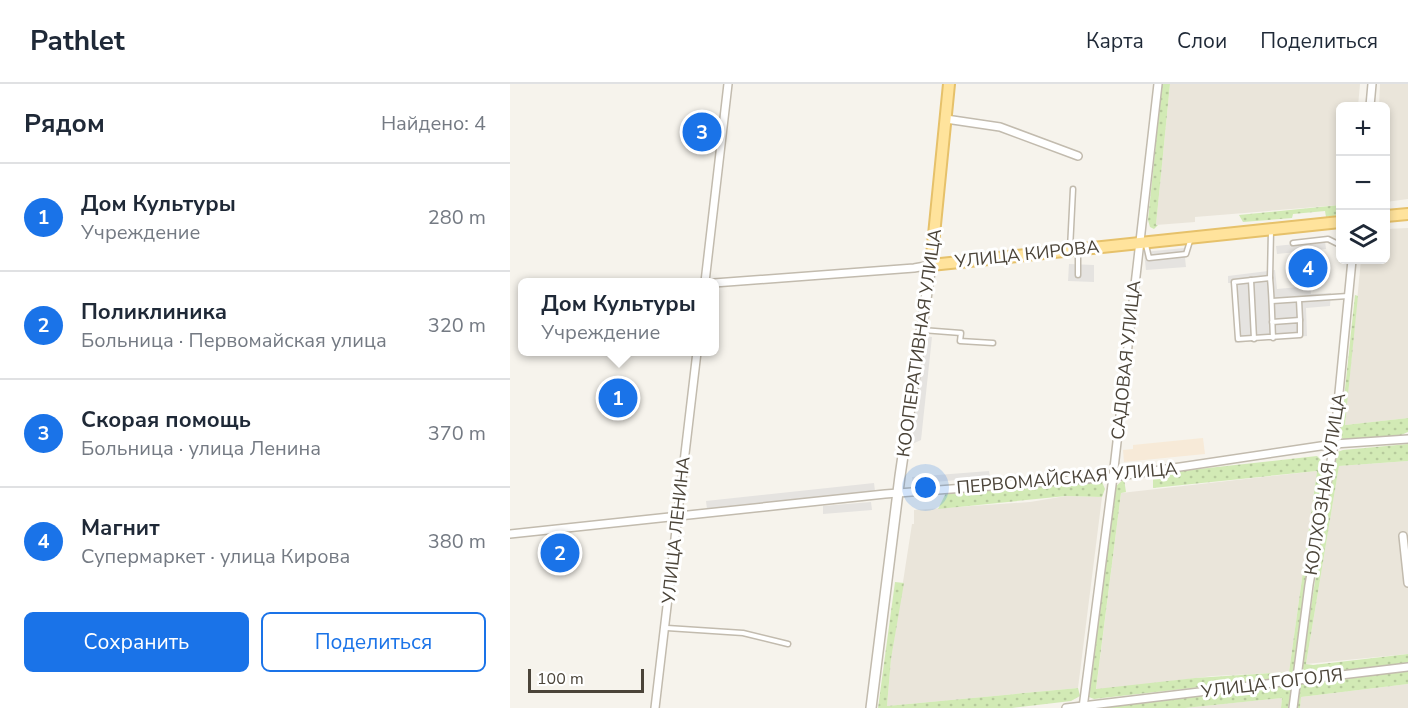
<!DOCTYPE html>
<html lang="ru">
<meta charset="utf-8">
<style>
:root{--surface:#fff;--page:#f2f2f3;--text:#1f2937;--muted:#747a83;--line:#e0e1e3;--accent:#1a73e8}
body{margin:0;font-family:"Nunito Sans",sans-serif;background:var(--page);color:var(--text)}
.controls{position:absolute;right:18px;top:18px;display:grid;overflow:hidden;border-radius:9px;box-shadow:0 3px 9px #0003}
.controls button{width:54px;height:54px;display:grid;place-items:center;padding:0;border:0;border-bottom:2px solid var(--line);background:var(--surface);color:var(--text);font:30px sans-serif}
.scale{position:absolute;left:18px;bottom:15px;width:116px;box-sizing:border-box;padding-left:6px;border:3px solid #4b4439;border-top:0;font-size:16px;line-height:21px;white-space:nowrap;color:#4b4439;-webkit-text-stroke:4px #fff;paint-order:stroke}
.you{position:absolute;left:416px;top:404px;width:21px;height:21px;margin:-15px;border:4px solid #fff;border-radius:50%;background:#1a73e8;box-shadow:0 0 0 9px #1a73e833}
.badge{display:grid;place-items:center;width:39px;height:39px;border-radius:50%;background:var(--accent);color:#fff;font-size:20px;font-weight:700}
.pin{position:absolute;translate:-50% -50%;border:3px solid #fff;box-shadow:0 2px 6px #0006}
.popup{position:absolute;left:8px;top:194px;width:201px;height:78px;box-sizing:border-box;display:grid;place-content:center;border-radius:9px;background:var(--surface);filter:drop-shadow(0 2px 4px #0005);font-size:20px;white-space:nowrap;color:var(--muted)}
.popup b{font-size:22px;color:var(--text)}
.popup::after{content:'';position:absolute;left:50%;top:100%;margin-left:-12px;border:12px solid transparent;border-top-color:var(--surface)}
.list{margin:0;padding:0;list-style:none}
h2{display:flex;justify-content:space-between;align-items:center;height:78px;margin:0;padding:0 24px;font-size:26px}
h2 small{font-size:20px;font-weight:400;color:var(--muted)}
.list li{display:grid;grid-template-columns:39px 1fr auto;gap:18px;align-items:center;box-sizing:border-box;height:108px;padding:0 24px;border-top:2px solid var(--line)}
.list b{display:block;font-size:22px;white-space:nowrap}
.list p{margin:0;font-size:20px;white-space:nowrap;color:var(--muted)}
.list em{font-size:20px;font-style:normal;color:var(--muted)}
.actions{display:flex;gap:12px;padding:18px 24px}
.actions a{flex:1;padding:14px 0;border:2px solid var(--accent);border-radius:9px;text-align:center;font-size:21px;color:var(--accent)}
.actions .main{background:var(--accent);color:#fff}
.icon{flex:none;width:33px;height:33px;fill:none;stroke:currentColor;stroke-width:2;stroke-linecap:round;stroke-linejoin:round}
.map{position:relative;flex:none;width:898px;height:624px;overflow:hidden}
header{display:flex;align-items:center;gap:36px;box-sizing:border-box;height:84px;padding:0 30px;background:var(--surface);border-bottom:2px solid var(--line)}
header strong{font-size:28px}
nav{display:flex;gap:33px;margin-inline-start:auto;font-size:21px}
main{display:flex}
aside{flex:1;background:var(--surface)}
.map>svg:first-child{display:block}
</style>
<header>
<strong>Pathlet</strong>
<nav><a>Карта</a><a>Слои</a><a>Поделиться</a></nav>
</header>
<main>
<aside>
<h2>Рядом<small>Найдено: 4</small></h2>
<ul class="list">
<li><span class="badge">1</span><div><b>Дом Культуры</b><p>Учреждение</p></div><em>280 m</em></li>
<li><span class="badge">2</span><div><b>Поликлиника</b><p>Больница · Первомайская улица</p></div><em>320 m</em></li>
<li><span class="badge">3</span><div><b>Скорая помощь</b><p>Больница · улица Ленина</p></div><em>370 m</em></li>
<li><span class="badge">4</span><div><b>Магнит</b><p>Супермаркет · улица Кирова</p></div><em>380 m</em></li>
</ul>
<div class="actions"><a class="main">Сохранить</a><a>Поделиться</a></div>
</aside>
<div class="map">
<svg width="898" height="624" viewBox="0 0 898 624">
<defs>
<pattern id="grass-dots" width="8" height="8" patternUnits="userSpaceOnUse" patternTransform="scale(1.5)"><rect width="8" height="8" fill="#d2eab5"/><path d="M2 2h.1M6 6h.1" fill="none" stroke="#b6ca9c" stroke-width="1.8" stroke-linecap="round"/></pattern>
</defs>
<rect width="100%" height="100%" fill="#f6f3ec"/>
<g fill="#eae5da">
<polygon points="660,0 850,0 848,22 830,22 830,121 685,133 685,138 646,141"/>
<polygon points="870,0 898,0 898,115 876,118 876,22 869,22"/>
<polygon points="898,144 898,334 835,341 851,176 876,176 876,145"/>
<polygon points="898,377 898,570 796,580 829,382"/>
<polygon points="807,387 779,588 703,592 586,606 611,409"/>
<polygon points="556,412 592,413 568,604 377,622 381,575 402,440 404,440 404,426 520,418"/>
<polygon points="898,600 898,624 790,624 791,613"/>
<polygon points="772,614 771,624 675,624 703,621"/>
</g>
<polygon fill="#f7ead8" points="693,354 695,370 614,378 613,366 623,365 623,361"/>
<g fill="url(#grass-dots)">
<polygon points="652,0 660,0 646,141 648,141 644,145 640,143 638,136"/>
<polygon points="830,121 830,131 816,133 815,127 783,130 782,134 733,138 729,131"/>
<polygon points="845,211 848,212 835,341 898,334 898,348 891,351 834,356 830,352"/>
<polygon points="898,360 898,377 829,382 796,580 803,581 898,570 898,581 796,591 792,586 793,574 825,369 833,366"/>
<polygon points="807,372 812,377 814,386 785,588 781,593 584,615 579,613 605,403 614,395 616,408 611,409 586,605 685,594 779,588 807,387 643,404 643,390"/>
<polygon points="592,398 595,405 592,413 556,412 428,425 436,409"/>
<polygon points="385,498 394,499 381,575 377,622 568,604 570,612 561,617 502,624 368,624"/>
<polygon points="898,587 898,600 791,613 790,624 786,624 789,599"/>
<polygon points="778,600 781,607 778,624 771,624 772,614 675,624 590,624 648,614"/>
</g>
<g fill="#e5e3e0">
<polygon points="815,157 816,165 767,170 766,162"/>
<polygon points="674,164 676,183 636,186 634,168"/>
<polygon points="559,180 584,181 584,198 558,197"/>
<polygon points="765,186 767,205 800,202 801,210 821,209 820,222 796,224 797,252 725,259 722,199 718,199 718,192"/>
<polygon points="414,252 422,253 411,356 402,360"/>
<polygon points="479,387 480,393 403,400 402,393"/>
<polygon points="364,399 365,407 197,425 196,417"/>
<polygon points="361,418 362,426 313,430 313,422"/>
</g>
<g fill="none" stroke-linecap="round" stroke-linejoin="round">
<defs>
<g id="service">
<polyline points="783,159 818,155 830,161"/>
<polyline points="636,161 639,174 676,170 680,157"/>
<polyline points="560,165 563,105"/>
<polyline points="568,168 568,191"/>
<polyline points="760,194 761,146"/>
<polyline points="741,196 744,255"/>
<polyline points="789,216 790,236"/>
<polyline points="762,217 838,212"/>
<path d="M762,238L790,236V251L728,255L724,198L760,194C762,214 762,234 763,254"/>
<polyline points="412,246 451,249 450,257 483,259"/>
<polyline points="157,544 233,549 278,560"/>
</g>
<g id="minor">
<polyline points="860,22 862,0"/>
<polyline points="436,35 490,43 568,72"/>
<polyline points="195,198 218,0"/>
<polyline points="204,199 404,184 421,181"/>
<polyline points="0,450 375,410 603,393 824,360 898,355"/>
<polyline points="893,452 898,499"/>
<polyline points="145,624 187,268"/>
<polyline points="556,624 898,583"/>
<polyline points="573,624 603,393 648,0"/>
<polyline points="783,624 799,501 824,360 842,176"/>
</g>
<polyline id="tertiary" points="361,624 390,392 421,181"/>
<g id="primary">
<polyline points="439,0 421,181 830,138"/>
<polyline points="876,132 898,130"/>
</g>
</defs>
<use href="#service" stroke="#c2bbae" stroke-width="7"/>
<use href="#minor" stroke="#c2bbae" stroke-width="10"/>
<use href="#tertiary" stroke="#c2bbae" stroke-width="12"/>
<use href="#primary" stroke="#e6c16a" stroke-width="14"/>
<use href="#service" stroke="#fff" stroke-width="4"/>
<use href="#minor" stroke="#fff" stroke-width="7"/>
<use href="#tertiary" stroke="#fff" stroke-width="9"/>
<use href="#primary" stroke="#ffe39c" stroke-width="10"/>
</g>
<g text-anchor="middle" stroke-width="6" stroke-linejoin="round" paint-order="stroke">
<g font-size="18" fill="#4b4439" stroke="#fff">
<text transform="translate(517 170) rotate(-6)" y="6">УЛИЦА КИРОВА</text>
<text transform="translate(409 259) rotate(-82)" y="6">КООПЕРАТИВНАЯ УЛИЦА</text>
<text transform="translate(616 276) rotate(-84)" y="6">САДОВАЯ УЛИЦА</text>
<text transform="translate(557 394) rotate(-5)" y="6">ПЕРВОМАЙСКАЯ УЛИЦА</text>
<text transform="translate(815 400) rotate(-81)" y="6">КОЛХОЗНАЯ УЛИЦА</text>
<text transform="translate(166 446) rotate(-84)" y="6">УЛИЦА ЛЕНИНА</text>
<text transform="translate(762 599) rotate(-7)" y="6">УЛИЦА ГОГОЛЯ</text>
</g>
</g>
</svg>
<div class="controls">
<button>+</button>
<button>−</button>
<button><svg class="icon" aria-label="layers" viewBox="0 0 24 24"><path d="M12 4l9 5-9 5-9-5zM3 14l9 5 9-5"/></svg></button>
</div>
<div class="scale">100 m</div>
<div class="you"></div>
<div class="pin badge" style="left:108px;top:314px">1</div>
<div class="popup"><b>Дом Культуры</b>Учреждение</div>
<div class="pin badge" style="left:50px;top:469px">2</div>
<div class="pin badge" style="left:192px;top:48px">3</div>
<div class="pin badge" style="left:798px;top:184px">4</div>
</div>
</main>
